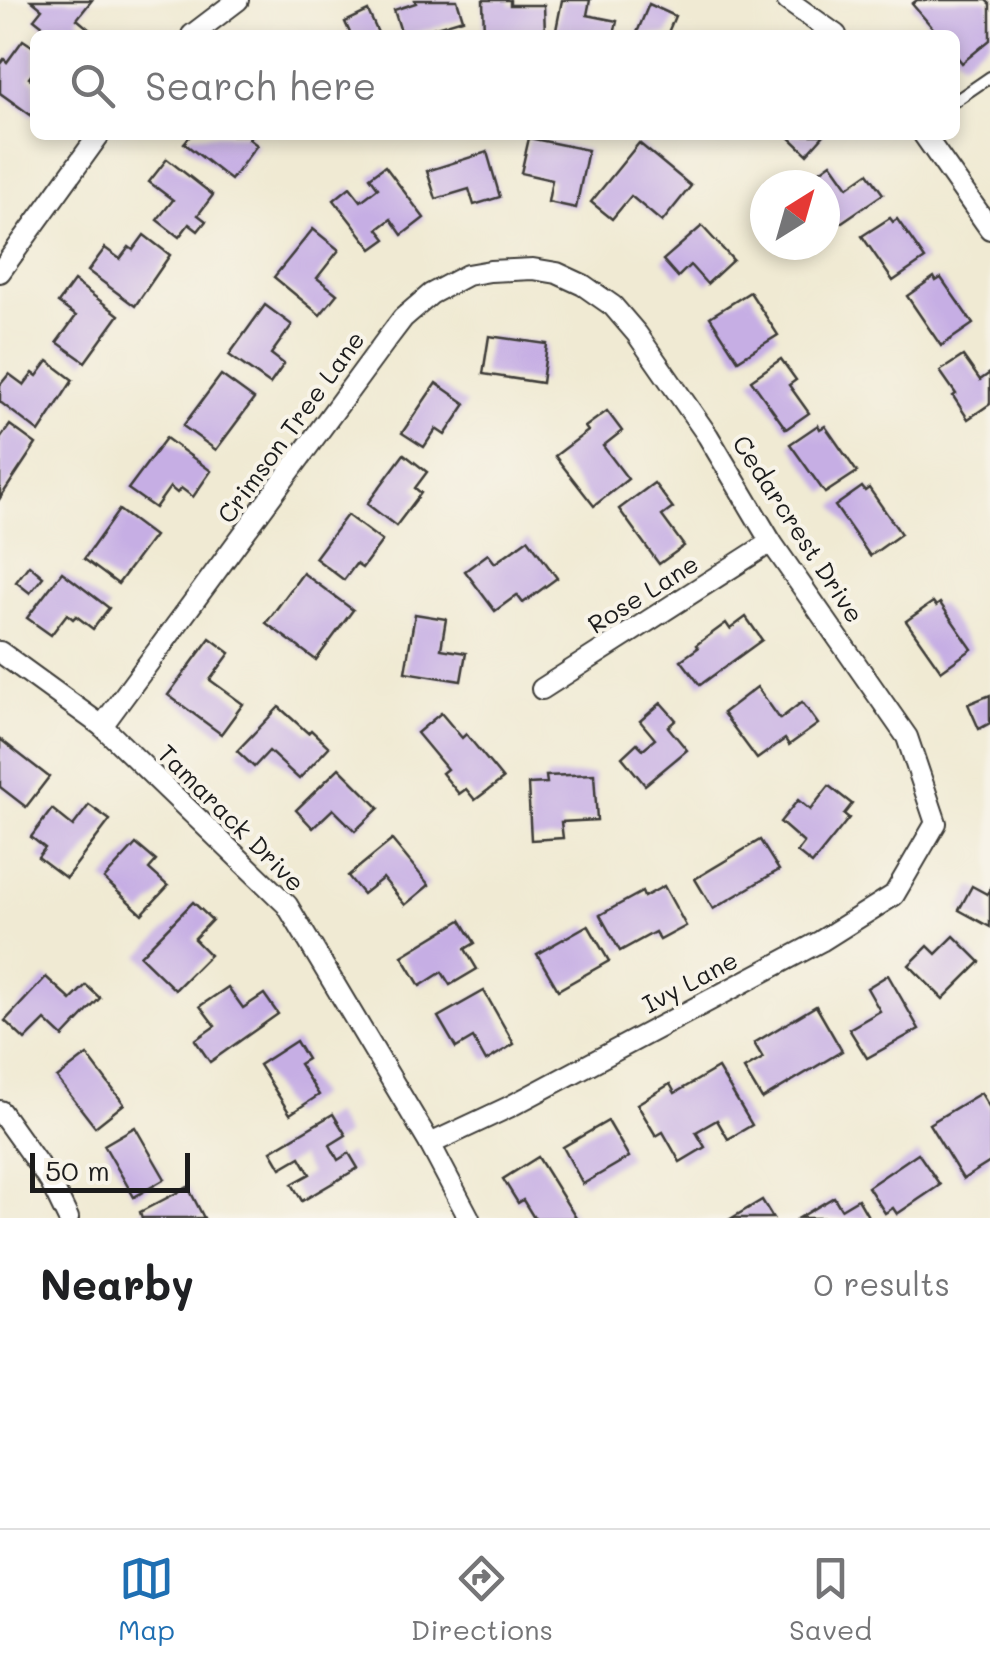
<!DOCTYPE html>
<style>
:root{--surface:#fff;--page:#f2f2f2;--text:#202124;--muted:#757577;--line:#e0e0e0;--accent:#1f6fb2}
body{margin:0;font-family:Mali,sans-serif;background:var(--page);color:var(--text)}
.compass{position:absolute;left:750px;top:170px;width:90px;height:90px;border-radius:50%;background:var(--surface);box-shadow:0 5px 15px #0003;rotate:37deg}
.scale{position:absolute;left:30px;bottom:25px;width:160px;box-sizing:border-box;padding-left:10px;border:5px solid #1c1c1c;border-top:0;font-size:28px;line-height:35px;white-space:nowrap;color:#1c1c1c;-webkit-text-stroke:8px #f7f3e8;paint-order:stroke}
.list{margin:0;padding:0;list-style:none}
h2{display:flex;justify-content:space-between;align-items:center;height:130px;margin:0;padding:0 40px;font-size:42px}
h2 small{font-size:32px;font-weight:400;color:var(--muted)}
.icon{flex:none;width:55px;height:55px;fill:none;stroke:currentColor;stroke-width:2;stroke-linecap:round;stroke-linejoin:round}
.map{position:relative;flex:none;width:990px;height:1218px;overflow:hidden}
.search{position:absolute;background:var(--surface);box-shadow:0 5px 15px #0003;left:30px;right:30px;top:30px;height:110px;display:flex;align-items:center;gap:25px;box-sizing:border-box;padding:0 35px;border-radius:15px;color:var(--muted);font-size:38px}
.sheet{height:310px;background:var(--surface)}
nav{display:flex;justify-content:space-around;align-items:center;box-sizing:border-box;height:140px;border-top:2px solid var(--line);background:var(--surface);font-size:28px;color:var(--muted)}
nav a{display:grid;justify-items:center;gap:5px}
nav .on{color:var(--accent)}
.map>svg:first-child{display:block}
</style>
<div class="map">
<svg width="990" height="1218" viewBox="0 0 990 1218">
<rect width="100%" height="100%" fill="#f7f3e8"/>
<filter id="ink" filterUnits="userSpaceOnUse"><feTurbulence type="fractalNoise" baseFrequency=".01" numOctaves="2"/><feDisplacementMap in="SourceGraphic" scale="20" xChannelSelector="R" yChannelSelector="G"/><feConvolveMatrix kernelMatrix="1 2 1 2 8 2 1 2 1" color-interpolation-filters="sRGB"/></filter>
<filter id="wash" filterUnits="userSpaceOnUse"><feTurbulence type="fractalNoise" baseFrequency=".0048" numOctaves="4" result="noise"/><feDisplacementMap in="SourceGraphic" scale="40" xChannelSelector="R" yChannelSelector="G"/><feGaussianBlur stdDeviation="2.25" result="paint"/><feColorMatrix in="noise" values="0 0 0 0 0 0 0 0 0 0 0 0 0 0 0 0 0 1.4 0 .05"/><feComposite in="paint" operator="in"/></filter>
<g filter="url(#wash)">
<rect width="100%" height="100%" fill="#f0ead3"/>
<g id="blocks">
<g fill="#c6aee4">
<polygon points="31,0 92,0 77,19 96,35 54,35 34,19 42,9"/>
<polygon points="415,0 457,0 463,19 410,35 402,35 394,10 416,3"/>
<polygon points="483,0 510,0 510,5 544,5 545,35 484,35"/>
<polygon points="562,0 590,0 587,15 617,21 614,35 555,35"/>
<polygon points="917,0 986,0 990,4 990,40 962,63 955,54 955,35 939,35 912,4"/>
<polygon points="649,4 675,16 667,35 636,35"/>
<polygon points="368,11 379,35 351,35 345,22"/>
<polygon points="23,40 35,48 35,70 29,78 35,82 35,112 32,116 0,93 0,64 4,59 7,62"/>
<polygon points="191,135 252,135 249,139 257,145 231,180 184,143"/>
<polygon points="787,135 824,135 807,154"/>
<polygon points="529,138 588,150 576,208 548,202 552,180 521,173"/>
<polygon points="639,143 691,186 662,222 631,196 612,219 591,202"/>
<polygon points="487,152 500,197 474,205 469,189 436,199 427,171"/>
<polygon points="167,159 213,195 198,215 206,221 198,231 189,224 179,237 157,220 173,200 149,182"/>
<polygon points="831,163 848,187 868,173 883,194 836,226 825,210 825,185 813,185 809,179"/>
<polygon points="385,166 424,218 402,235 391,219 378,229 386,239 372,249 334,200 350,187 361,201 378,188 370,177"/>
<polygon points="890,218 893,222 897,219 925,259 893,281 862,236"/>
<polygon points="702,226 733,260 707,284 690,265 678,277 663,260"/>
<polygon points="313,229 339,250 317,278 337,294 320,315 274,277"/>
<polygon points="144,235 170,255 135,306 88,271 105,248 120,259 129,247 133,250"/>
<polygon points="934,277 936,281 941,278 973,324 941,346 907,296"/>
<polygon points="74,281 119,315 85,362 57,342 76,316 58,303"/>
<polygon points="750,292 778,335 738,360 710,317"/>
<polygon points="265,305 292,325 271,354 284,364 270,384 229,355"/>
<polygon points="489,336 547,344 542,383 483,374"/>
<polygon points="963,356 980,380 990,373 990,404 968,419 953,396 956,394 940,371"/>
<polygon points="781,359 796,380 789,385 809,413 786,429 751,380"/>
<polygon points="48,361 73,380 39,432 0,402 0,385 9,374 24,385 33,373 37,376"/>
<polygon points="221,375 254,399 216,450 183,426"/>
<polygon points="436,383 466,404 445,435 436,429 424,447 402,433"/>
<polygon points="607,411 622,431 603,446 628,479 594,506 555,456 588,431 585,427"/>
<polygon points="10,425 36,444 0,498 0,439"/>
<polygon points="818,425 820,429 825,426 857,472 825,493 790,444"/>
<polygon points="166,438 211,471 193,497 181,488 177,493 170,487 155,508 128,489"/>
<polygon points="404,454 427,472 415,488 421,493 396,526 367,504"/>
<polygon points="654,483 673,508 662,516 684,546 659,564 619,509"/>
<polygon points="862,487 865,491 869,488 901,534 870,556 835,506"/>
<polygon points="119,510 154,536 118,584 84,559"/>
<polygon points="347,515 382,541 362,568 356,564 344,580 315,558"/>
<polygon points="528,539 557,578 523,603 517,595 495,611 465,571 488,554 495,563"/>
<polygon points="29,565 43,577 30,593 16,582"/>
<polygon points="62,572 109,608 93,629 76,616 73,619 67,614 51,635 27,618"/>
<polygon points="303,573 353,610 316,660 266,623"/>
<polygon points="933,602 936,606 940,603 972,649 941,671 906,621"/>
<polygon points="415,614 446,619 441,649 466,653 461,681 405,672"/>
<polygon points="746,617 762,640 700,685 681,660 698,648 696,645 726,623 730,629"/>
<polygon points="210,638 230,653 210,680 243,704 221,734 168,695"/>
<polygon points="757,687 780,719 802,702 818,724 789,745 785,739 757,759 723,713"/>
<polygon points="990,695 990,723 979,729 968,704"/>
<polygon points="661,703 676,720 668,727 687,750 645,785 622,757 637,743 643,749 655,739 640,721"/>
<polygon points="279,707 308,733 311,730 329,747 299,779 269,751 254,767 237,751"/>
<polygon points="441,713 462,738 466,734 503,779 475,800 466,789 459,794 442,773 447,769 417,733"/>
<polygon points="0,739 49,777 26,807 0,787"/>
<polygon points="339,768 379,808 355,831 333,809 313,828 296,810"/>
<polygon points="594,774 597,820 561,822 563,838 531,840 528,784 547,783 546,776"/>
<polygon points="829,786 852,804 844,814 849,818 812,864 797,852 804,843 780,822 798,800 810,810"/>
<polygon points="89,805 110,820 66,878 38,857 45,848 31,837 52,809 73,826"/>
<polygon points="392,840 429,885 405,905 383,878 363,894 348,876"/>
<polygon points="760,840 779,870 713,909 695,879"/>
<polygon points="136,844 156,861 149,869 168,886 142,914 104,879"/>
<polygon points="664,886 686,926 660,940 655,932 620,951 600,915 642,892 644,897"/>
<polygon points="972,886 987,894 990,889 990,927 959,910"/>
<polygon points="193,902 212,920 194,939 210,955 175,990 140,956"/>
<polygon points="461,920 475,943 465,949 477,969 450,985 442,972 420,986 402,956"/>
<polygon points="588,925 609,961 558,990 537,954"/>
<polygon points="954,936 980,962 943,999 909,965 928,946 936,954"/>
<polygon points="888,975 919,1029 867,1058 849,1029 880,1011 867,988"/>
<polygon points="46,977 71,1000 86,985 100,998 63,1037 45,1020 25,1040 5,1021"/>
<polygon points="228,987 243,1008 264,994 278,1014 210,1062 195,1040 215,1026 200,1006"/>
<polygon points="484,991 514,1044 486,1061 473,1038 456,1048 438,1017"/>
<polygon points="816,1006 842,1051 762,1099 744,1069 763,1058 754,1043"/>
<polygon points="296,1041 307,1059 299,1064 319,1095 290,1114 259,1065"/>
<polygon points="87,1055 124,1104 95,1127 57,1078"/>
<polygon points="718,1068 752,1125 728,1139 717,1120 696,1132 705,1147 680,1162 663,1132 656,1136 637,1104 670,1084 675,1093"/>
<polygon points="981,1093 990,1108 990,1162 963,1179 929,1124"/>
<polygon points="333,1114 346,1135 330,1145 338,1160 349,1153 358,1168 302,1201 292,1184 310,1174 300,1157 281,1168 271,1151"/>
<polygon points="608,1121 629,1157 583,1184 563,1147"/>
<polygon points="135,1127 165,1179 134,1197 104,1145"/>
<polygon points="918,1153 940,1185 897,1214 893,1208 885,1213 868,1187"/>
<polygon points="538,1157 576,1218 534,1218 523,1200 518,1203 503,1179"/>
<polygon points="188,1187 204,1218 142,1218 140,1212"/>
<polygon points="834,1197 841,1209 858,1199 869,1218 799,1218"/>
<polygon points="762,1200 773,1218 732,1218"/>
</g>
</g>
</g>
<g filter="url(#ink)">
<use href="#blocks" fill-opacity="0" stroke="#3c3b37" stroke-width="2.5"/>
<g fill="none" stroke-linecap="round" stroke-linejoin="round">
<defs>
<polyline id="lane" points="955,101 990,77"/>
<g id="street">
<polyline points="787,0 836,35"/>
<polyline points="192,35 238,0"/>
<polyline points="924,135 990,229"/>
<polyline points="0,272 99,135"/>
<polyline points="0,652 102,726 287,905 430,1144 469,1218"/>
<polyline points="542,689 771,542"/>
<polyline points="102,726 387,339 403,318 431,294 467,275 490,271 533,269 557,273 583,285 613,306 637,334 708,436 771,542 907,737 936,823 894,895 821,941 509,1107 430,1144"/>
<polyline points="0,1111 50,1181 68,1218"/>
</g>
</defs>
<use href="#lane" stroke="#3c3b37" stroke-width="14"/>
<use href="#street" stroke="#3c3b37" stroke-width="24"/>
<use href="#lane" stroke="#fff" stroke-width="10"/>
<use href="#street" stroke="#fff" stroke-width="20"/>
</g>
</g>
<g text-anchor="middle" stroke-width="8" stroke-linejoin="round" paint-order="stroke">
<g font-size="25" fill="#1c1c1c" stroke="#f7f3e8">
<text transform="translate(291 427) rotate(-54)" y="9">Crimson Tree Lane</text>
<text transform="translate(798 529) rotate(57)" y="9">Cedarcrest Drive</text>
<text transform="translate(643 594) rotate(-32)" y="9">Rose Lane</text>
<text transform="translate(231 818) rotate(45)" y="9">Tamarack Drive</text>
<text transform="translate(690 982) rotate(-28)" y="9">Ivy Lane</text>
</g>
</g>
</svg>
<svg class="compass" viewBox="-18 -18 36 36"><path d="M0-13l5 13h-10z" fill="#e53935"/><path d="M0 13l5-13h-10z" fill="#757577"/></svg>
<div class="scale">50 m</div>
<div class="search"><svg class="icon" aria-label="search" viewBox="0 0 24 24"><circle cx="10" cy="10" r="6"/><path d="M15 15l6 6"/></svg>Search here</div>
</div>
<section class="sheet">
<h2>Nearby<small>0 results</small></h2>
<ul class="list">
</ul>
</section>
<nav>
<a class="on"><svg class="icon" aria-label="map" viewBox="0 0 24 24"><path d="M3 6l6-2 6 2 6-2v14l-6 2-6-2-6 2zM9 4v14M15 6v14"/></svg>Map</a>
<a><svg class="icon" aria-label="directions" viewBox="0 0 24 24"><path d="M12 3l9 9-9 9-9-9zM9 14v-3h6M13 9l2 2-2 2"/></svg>Directions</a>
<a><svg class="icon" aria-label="saved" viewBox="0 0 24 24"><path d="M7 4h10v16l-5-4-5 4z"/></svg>Saved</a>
</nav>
